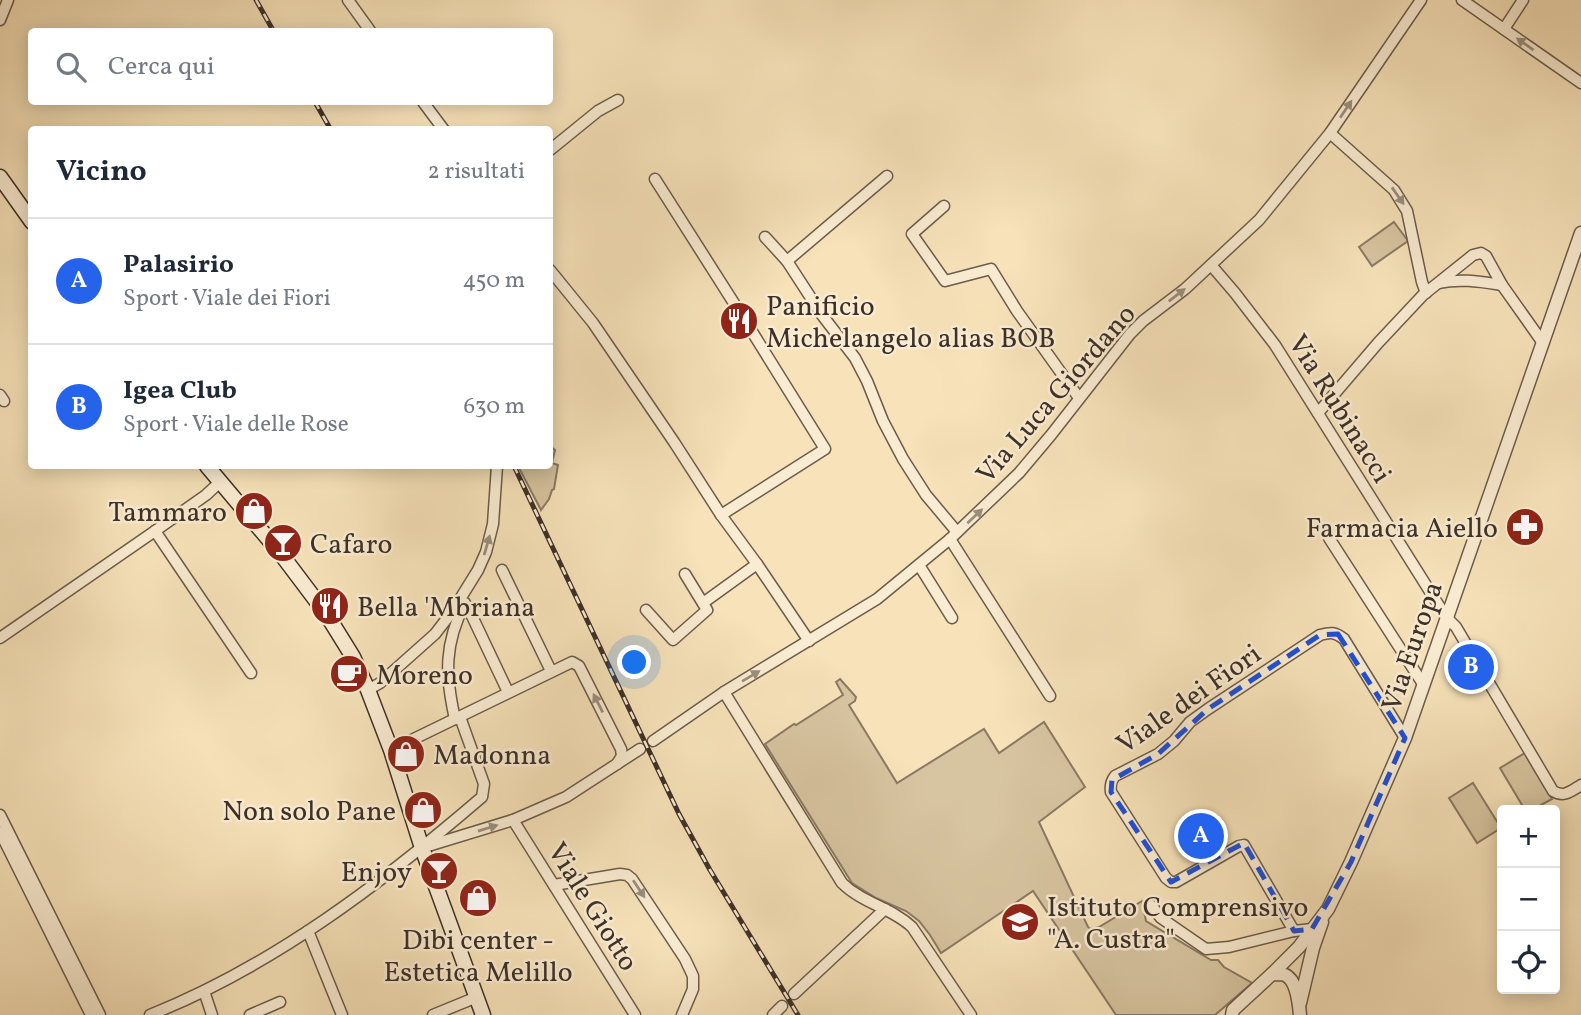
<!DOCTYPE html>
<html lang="it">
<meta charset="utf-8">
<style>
:root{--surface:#fff;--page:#f2f2f3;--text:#1f2937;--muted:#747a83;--line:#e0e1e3;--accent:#2563eb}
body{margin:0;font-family:Vollkorn,serif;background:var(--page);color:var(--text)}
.controls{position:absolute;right:21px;bottom:21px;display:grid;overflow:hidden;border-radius:7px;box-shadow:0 4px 18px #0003}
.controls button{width:63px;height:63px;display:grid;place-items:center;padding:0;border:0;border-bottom:2px solid var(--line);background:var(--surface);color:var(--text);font:35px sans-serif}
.you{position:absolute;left:635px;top:663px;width:24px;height:24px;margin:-18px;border:5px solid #fff;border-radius:50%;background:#1a73e8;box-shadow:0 0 0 10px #1a73e833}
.badge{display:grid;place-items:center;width:46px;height:46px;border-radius:50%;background:var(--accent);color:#fff;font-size:23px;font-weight:700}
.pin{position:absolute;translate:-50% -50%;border:4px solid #fff;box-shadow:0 2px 7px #0006}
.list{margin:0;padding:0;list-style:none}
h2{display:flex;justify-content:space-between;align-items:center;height:91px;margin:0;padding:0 28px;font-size:30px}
h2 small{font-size:23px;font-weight:400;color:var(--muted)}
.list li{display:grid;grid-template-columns:46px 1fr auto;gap:21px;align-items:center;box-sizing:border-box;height:126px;padding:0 28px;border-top:2px solid var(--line)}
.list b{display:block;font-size:26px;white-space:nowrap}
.list p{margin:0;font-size:23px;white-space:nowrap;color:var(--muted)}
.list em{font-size:23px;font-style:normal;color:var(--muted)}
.icon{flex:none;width:38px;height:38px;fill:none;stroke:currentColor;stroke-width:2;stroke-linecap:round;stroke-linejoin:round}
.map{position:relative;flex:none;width:1581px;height:1015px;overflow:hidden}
.search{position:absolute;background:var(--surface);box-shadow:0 4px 18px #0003;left:28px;top:28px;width:525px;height:77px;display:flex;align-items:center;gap:18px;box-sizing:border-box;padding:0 24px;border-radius:7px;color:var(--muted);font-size:26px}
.panel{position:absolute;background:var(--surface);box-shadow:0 4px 18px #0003;left:28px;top:126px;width:525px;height:343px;border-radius:7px}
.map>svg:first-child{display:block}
</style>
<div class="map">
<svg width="1581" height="1015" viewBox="0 0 1581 1015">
<rect width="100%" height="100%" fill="#f7e2b9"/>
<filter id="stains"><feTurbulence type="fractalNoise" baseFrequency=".00286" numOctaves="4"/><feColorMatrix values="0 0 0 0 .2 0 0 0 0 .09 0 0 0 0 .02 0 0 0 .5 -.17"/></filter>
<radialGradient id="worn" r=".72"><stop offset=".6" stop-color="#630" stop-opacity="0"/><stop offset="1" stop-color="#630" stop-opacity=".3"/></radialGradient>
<g fill="#d7c4a0" stroke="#8a7a64" stroke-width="2">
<polygon points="1394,222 1408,241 1372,266 1359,247"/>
<polygon points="550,446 555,450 552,463 558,465 554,489 552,490 549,499 541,510 518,466 550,466"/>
<polygon points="840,679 856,697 855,701 849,705 897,783 984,729 999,753 1044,722 1085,787 1039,822 1088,927 1090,929 1099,927 1142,901 1146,921 1211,960 1218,960 1224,967 1252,983 1215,1015 1116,1015 1033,891 941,953 930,935 919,921 906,911 876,898 852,883 765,744 794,724 796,725 843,695 836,682"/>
<polygon points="1525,753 1552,799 1532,810 1525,810 1500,768"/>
<polygon points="1473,783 1501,828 1477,843 1449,798"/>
</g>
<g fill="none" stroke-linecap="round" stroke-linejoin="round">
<defs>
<g id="minor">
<polyline points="348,0 371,32"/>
<polyline points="1462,0 1581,83"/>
<polyline points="0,20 8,0"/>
<polyline points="1504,29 1523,0"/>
<polyline points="423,102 444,130"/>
<polyline points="1330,133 1394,190 1407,211 1422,282 1426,293"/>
<polyline points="550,150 598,111 618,100"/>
<polyline points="655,179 751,330 825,449 721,515"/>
<polyline points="944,206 912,234 945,281 991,269 1017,311 1079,398"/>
<polyline points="765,237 787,261 822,315 855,358 867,381 883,421 903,459 926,495 957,532"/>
<polyline points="787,261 887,176"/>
<path d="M1211,265L1235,293L1275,345L1446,617L1456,627L1553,791C1564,798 1571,791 1581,785"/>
<polyline points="550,270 593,323 674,442 721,515 757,564 809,641"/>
<path d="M1439,283C1460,278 1482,282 1502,285"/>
<polyline points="0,395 4,401"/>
<polyline points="1318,413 1378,343 1423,295 1473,255 1481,253 1486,256 1502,285 1543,343"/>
<polyline points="155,531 251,673"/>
<polyline points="1329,538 1423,684"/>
<polyline points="950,539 1050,696"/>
<polyline points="919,565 952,618"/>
<polyline points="502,570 551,671"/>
<polyline points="703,603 757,564"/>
<polyline points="646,610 673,640 707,610 685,574"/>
<polyline points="471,614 508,692"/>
<polyline points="0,638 155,531 206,495 221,481"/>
<polyline points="368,690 380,683 435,634 452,612 478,570 486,552 493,524 497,466"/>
<path d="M724,692L842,883C862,903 892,908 912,927L971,1015"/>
<path d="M455,719C445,675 444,644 465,603"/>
<polyline points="653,741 724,692 877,599 950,539 1019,473 1051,435 1130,334 1143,321 1185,289 1259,220 1330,133 1421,0"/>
<polyline points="391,750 572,662 579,666 621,749 622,756 617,764"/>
<polyline points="0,815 100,1015"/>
<polyline points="513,820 635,1015"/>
<polyline points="0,832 91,1015"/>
<polyline points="428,846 513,820 566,797 640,749"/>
<polyline points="554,885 620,874 627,875 632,879 685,959 693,976 693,989 682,1015"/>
<polyline points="1152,906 1161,918 1206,949 1229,947 1294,931 1312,929"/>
<polyline points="308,931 342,1015"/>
<path d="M1294,931L1244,845L1239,846L1176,882H1171L1166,878L1111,792C1110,785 1111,781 1115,776L1158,754L1174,741L1190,722L1208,709L1320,635C1331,632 1335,632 1344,639L1405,738"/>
<polyline points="204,991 212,1015"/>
<polyline points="794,994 885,909"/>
<path d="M150,1015C273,966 382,883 482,797L484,784L460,717"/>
<polyline points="250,1015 280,1002"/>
<polyline points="433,1015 477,997"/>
<polyline points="773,1015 782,1006"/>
</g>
<g id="tertiary">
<polyline points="1272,974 1299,947 1328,909 1351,862 1405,738 1581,233"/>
<polyline points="1300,1003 1313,948 1322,922"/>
<path d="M1232,1015L1233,1010L1272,974C1275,974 1283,974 1285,975C1297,980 1299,1004 1300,1015"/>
</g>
<g id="secondary">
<polyline points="0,177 32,222"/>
<polyline points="207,466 281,554 327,615 353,657 368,690 391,750 422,848 483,1015"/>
</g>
</defs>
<use href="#minor" stroke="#6b5c4c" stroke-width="13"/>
<use href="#tertiary" stroke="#6b5c4c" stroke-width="15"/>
<use href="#secondary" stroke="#3c3028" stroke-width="17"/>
<use href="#minor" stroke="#faecd2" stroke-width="10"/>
<use href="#tertiary" stroke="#faecd2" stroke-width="12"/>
<use href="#secondary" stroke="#faecd2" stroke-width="14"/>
<defs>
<g id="rail">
<polyline points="256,0 274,32"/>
<polyline points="315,102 331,130"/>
<polyline points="514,466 679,814 710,870 798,1015"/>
</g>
</defs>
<use href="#rail" stroke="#3c3028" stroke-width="5"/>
<use href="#rail" stroke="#faecd2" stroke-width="2.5" stroke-dasharray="8" stroke-linecap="butt"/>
</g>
<defs><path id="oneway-solid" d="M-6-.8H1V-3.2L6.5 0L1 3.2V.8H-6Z" transform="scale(1.75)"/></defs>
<g fill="#9b8e7d">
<use href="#oneway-solid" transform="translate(1525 44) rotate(-145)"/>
<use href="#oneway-solid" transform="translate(1346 109) rotate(-56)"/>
<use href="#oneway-solid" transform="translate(1398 196) rotate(55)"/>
<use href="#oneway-solid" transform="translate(1177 295) rotate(-38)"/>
<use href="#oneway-solid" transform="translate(975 516) rotate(-43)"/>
<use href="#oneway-solid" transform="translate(487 545) rotate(-74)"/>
<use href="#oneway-solid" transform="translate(751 676) rotate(-31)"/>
<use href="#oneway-solid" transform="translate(598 703) rotate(-117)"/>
<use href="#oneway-solid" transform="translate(488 828) rotate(-17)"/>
<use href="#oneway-solid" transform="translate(639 889) rotate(56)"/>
</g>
<path fill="none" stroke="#1d4ed8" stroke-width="5" stroke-dasharray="14 9" stroke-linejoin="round" d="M1338,634L1405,738L1351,862L1312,929L1294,931L1244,843L1171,882L1111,792L1112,780L1158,754L1208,709L1320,635Z"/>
<defs>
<symbol id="restaurant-disc" viewBox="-11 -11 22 22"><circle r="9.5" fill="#8f2418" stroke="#faecd2"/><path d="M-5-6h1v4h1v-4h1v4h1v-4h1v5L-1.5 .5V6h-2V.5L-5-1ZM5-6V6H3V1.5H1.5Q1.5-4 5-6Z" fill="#fff"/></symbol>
<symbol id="shop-disc" viewBox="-11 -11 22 22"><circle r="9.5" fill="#8f2418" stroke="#faecd2"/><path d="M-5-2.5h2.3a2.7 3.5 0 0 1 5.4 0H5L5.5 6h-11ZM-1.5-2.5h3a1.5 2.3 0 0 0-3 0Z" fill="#fff"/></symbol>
<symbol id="pharmacy-disc" viewBox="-11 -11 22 22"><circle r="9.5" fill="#8f2418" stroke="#faecd2"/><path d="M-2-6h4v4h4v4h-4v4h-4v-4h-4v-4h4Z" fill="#fff"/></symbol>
<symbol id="bar-disc" viewBox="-11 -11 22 22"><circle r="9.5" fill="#8f2418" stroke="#faecd2"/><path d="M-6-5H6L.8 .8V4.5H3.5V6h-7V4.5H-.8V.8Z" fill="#fff"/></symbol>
<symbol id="cafe-disc" viewBox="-11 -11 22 22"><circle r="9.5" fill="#8f2418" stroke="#faecd2"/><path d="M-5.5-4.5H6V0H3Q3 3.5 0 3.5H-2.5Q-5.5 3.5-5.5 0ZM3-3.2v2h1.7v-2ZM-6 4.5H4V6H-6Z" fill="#fff"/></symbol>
<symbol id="school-disc" viewBox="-11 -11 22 22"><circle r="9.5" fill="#8f2418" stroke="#faecd2"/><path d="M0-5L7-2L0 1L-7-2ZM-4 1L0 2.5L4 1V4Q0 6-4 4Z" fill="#fff"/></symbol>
</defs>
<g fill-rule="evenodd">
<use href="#restaurant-disc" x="717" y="299" width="44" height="44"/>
<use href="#shop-disc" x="232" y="489" width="44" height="44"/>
<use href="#pharmacy-disc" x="1503" y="505" width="44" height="44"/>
<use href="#bar-disc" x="261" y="521" width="44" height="44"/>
<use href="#restaurant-disc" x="308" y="584" width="44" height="44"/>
<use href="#cafe-disc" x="327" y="652" width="44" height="44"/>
<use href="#shop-disc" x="384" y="732" width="44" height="44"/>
<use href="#shop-disc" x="401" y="788" width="44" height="44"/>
<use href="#bar-disc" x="417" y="849" width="44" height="44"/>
<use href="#shop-disc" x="456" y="876" width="44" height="44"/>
<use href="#school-disc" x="998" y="900" width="44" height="44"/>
</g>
<g text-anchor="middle" stroke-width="5" stroke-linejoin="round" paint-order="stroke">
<g font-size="28" fill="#3c3028" stroke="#faecd2" text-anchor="start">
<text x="766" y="315">Panificio<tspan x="766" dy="32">Michelangelo alias BOB</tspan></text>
<text x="227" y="521" text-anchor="end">Tammaro</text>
<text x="1498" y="537" text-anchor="end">Farmacia Aiello</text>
<text x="310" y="553">Cafaro</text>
<text x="357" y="616">Bella 'Mbriana</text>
<text x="376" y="684">Moreno</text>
<text x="433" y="764">Madonna</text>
<text x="396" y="820" text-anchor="end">Non solo Pane</text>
<text x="412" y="881" text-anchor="end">Enjoy</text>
<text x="1047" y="916">Istituto Comprensivo<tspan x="1047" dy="32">"A. Custra"</tspan></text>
<text x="478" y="949" text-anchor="middle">Dibi center -<tspan x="478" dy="32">Estetica Melillo</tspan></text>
</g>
<g font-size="28" fill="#3c3028" stroke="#faecd2">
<text transform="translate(1055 393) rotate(-49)" y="10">Via Luca Giordano</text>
<text transform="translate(1341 408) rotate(58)" y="10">Via Rubinacci</text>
<text transform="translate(1411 646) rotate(-71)" y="10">Via Europa</text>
<text transform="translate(1188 698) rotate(-35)" y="10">Viale dei Fiori</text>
<text transform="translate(594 906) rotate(58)" y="10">Viale Giotto</text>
</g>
</g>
<rect width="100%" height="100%" filter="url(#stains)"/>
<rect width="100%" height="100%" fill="url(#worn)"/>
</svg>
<div class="controls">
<button>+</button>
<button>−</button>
<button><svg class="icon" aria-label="locate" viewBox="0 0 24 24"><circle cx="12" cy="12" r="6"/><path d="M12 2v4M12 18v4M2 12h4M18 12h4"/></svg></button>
</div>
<div class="you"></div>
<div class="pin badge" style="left:1201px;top:836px">A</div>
<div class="pin badge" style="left:1471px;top:667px">B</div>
<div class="search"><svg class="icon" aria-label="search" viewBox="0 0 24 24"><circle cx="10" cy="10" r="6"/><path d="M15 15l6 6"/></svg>Cerca qui</div>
<section class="panel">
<h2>Vicino<small>2 risultati</small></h2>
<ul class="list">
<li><span class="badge">A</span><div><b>Palasirio</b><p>Sport · Viale dei Fiori</p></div><em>450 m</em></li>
<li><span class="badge">B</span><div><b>Igea Club</b><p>Sport · Viale delle Rose</p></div><em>630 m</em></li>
</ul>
</section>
</div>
